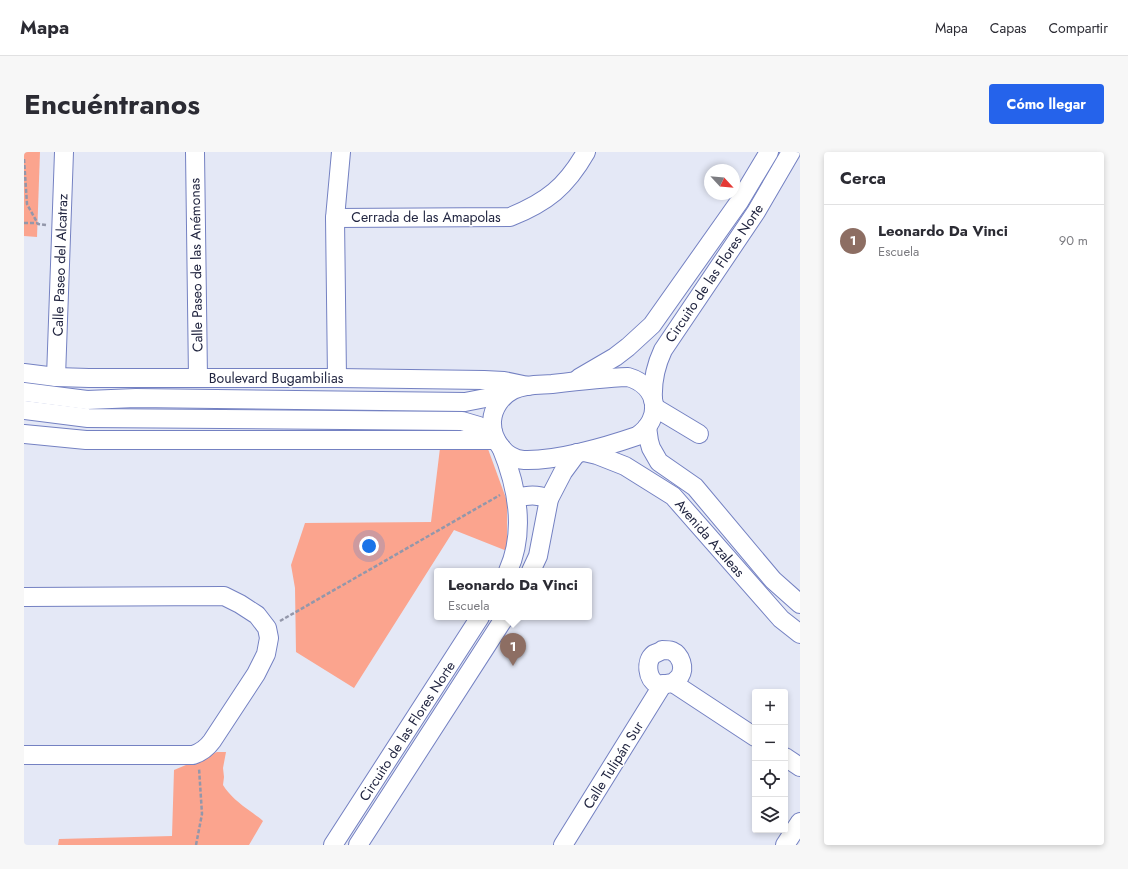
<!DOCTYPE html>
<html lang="es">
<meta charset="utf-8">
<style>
:root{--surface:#fff;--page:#f7f7f7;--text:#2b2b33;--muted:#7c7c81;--line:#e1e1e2;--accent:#2563eb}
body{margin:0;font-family:Jost,sans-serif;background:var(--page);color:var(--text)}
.controls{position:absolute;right:12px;bottom:12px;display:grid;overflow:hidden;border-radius:4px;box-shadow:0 2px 6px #0003}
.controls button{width:36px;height:36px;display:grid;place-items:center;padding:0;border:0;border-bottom:1px solid var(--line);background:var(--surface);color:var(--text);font:20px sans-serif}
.compass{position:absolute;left:680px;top:12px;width:36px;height:36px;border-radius:50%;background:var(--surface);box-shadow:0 2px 6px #0003;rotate:116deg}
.you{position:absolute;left:345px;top:394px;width:14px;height:14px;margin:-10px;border:3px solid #fff;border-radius:50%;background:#1a73e8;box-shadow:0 0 0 6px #1a73e833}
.badge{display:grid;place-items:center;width:26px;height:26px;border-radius:50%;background:var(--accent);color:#fff;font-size:13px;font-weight:700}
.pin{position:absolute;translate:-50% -33px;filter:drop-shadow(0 1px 2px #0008)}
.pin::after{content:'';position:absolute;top:21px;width:14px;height:12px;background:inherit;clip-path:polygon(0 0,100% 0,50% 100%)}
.popup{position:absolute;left:410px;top:416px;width:158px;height:52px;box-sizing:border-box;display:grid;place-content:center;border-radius:4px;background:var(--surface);filter:drop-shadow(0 1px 3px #0005);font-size:13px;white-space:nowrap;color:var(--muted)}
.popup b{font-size:15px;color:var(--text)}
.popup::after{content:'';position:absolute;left:50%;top:100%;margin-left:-8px;border:8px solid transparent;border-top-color:var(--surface)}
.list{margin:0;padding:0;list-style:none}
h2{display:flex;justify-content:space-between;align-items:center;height:52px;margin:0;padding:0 16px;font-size:17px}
h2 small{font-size:13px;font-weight:400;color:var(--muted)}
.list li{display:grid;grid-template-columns:26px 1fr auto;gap:12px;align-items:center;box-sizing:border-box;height:72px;padding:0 16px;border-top:1px solid var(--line)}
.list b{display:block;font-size:15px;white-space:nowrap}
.list p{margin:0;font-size:13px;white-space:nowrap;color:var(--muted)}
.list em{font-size:13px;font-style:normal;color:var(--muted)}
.icon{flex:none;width:22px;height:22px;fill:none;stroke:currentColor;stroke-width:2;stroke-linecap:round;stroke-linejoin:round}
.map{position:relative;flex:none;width:776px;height:693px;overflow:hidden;border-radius:4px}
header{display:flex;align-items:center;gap:24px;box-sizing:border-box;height:56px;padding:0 20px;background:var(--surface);border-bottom:1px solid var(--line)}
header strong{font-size:19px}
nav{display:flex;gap:22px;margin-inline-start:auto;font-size:14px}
.intro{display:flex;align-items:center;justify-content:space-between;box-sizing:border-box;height:96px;padding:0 24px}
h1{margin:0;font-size:28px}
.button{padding:10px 18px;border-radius:4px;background:var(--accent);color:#fff;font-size:14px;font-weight:700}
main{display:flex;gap:24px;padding:0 24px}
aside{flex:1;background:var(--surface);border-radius:4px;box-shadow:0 2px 6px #0003}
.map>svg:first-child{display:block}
</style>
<header>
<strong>Mapa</strong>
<nav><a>Mapa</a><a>Capas</a><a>Compartir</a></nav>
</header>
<div class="intro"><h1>Encuéntranos</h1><a class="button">Cómo llegar</a></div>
<main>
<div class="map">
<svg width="776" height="693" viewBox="0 0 776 693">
<rect width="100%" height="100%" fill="#e4e8f6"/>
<g fill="#fba48e">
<polygon points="0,0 16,0 13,85 0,84"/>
<polygon points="416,296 464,297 483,349 483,399 430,378 330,536 272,500 271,436 267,413 281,371 407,370"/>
<path d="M193,600H202L199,616L200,625L199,633C205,643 216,652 226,659C231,663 235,665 239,669L225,693H34L35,687L148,684L150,618Z"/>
</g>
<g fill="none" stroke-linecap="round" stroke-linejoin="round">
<defs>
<g id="minor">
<polyline points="171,0 174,226"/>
<path d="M311,66L486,65C523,50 542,35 562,0"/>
<polyline points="0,221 32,225 65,226 313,226 460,228 480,229 504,234"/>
<polyline points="32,225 40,0"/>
<path d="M604,225C635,234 639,267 613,284C581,295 532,309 500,308C481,307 467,287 468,269C469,256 477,244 489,238C501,232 516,233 528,232C553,229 578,226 604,225Z"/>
<polyline points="313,226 311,66 317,0"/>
<polyline points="555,226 591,205 604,195 628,173 715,50 745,0"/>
<polyline points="0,240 63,248 112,246 441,250 482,242"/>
<path d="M629,248C628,230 631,215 639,198L732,60L767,0"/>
<polyline points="630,255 675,282"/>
<polyline points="0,258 64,266 438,269 455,274 469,280"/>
<polyline points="623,275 625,289 627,296 635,310 671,335 749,428 776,452"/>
<polyline points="0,282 62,288 472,288"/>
<path d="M477,295C493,334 502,379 484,419"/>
<polyline points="560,300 573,303 601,314 649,344 757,467 776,482"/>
<path d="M492,346C504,343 513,342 525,347"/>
<polyline points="507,419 514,404 525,347 539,320 553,301"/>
<path d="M0,445L200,444L216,452L233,463L243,476L245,486L242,502L232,522L188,589C183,596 178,600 169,603H0"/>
<path d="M638,498C641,498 645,498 648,499C657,503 661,516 656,524C654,527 651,529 649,531C644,531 638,534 633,532C623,527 621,509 630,502C632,501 636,500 638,498Z"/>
<polyline points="649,531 731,585"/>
<polyline points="761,605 776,615"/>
<polyline points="309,693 456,465"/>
<polyline points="334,693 481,465"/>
<polyline points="539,693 639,532"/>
<polyline points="761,693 776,670"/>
</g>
</defs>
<use href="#minor" stroke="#7481c2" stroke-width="20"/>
<g stroke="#9397aa" stroke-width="2.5" stroke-dasharray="4 2" stroke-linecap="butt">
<polyline points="0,7 3,52 14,72 22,73"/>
<polyline points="0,71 13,71"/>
<polyline points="256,469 476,343"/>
<polyline points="172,693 178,662 175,616"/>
</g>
<use href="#minor" stroke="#fff" stroke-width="18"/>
</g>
<g text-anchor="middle" stroke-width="3" stroke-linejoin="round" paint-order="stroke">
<g font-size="14" fill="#212540" stroke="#fff">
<text x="402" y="70">Cerrada de las Amapolas</text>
<text transform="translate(36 113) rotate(-88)" y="5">Calle Paseo del Alcatraz</text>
<text transform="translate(172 113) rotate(-91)" y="5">Calle Paseo de las Anémonas</text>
<text transform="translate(690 121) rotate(-56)" y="5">Circuito de las Flores Norte</text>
<text x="252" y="231">Boulevard Bugambilias</text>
<text transform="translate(686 386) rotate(49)" y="5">Avenida Azaleas</text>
<text transform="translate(383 579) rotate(-57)" y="5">Circuito de las Flores Norte</text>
<text transform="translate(589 613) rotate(-58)" y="5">Calle Tulipán Sur</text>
</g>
</g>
</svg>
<div class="controls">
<button>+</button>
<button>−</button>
<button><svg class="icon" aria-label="locate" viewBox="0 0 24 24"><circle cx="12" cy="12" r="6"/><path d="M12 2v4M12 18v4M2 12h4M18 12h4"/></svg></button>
<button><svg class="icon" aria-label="layers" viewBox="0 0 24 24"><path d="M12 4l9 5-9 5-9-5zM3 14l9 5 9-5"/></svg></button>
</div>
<svg class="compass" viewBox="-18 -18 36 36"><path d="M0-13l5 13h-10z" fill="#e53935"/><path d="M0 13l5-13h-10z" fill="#7c7c81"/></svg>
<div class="you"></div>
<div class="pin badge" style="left:489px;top:514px;background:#8d6e63">1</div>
<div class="popup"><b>Leonardo Da Vinci</b>Escuela</div>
</div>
<aside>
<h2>Cerca<small></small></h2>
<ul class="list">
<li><span class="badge" style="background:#8d6e63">1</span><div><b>Leonardo Da Vinci</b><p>Escuela</p></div><em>90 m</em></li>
</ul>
</aside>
</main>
